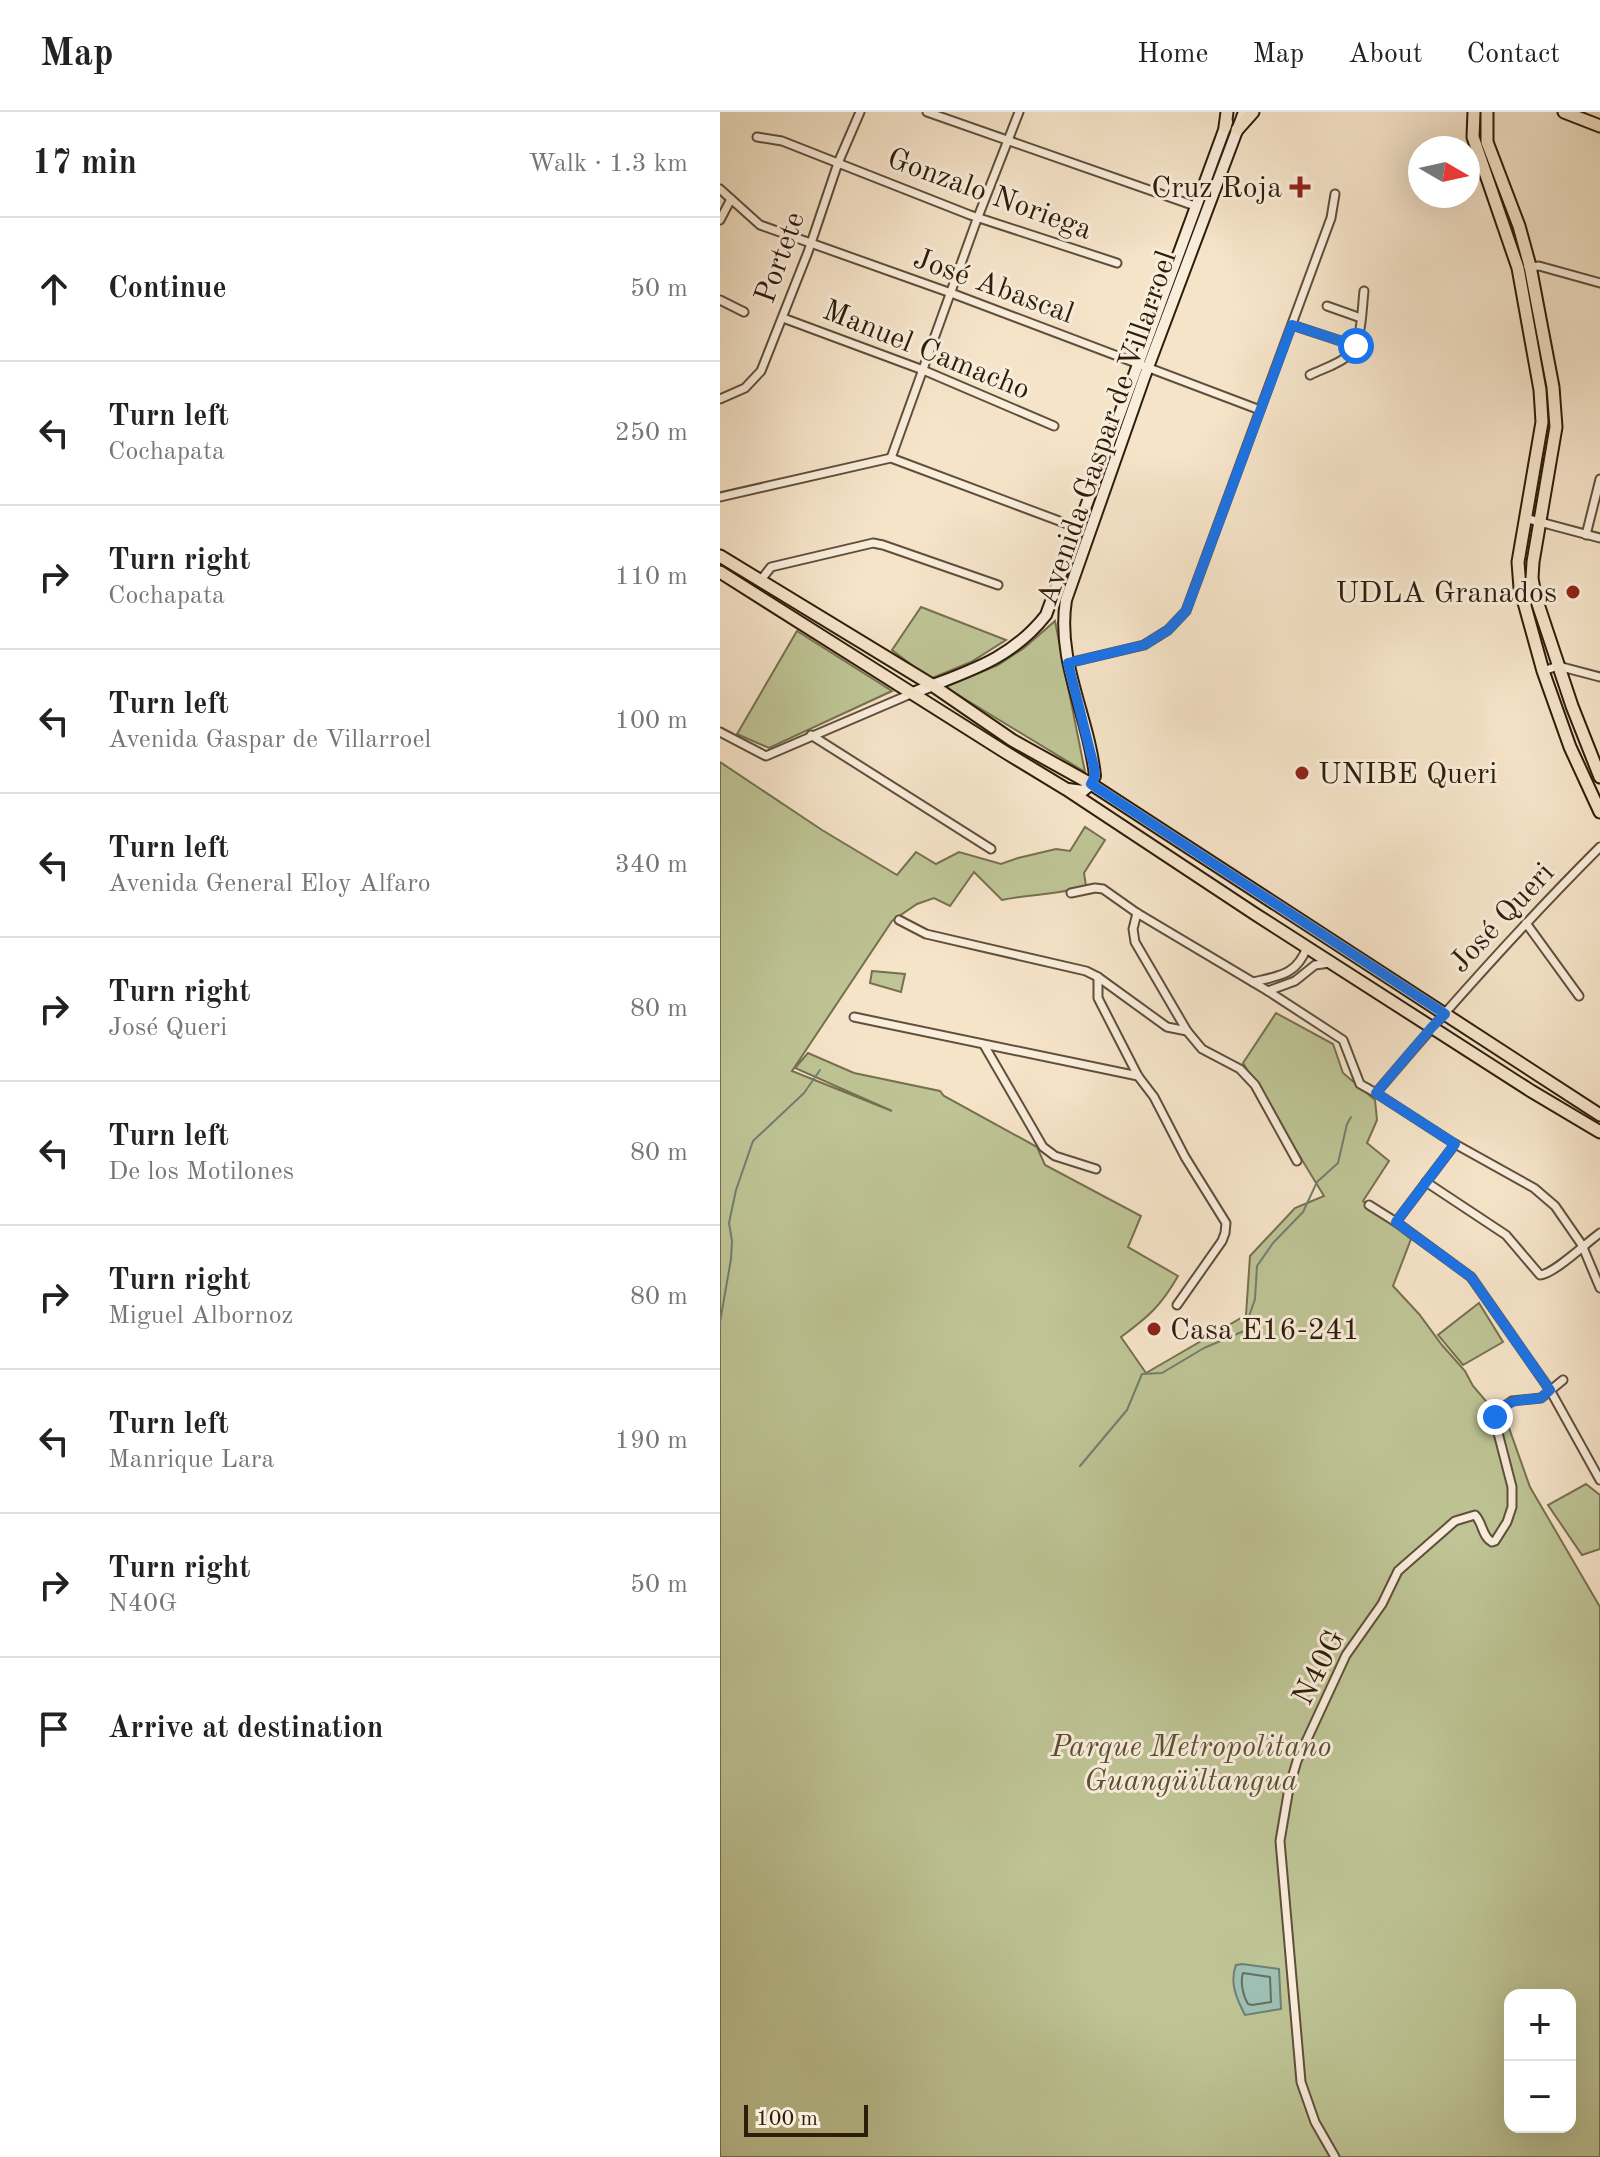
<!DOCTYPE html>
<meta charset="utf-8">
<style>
:root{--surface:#fff;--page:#f2f2f2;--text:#222;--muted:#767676;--line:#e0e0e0}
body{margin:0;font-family:"Old Standard TT",serif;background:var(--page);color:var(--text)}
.controls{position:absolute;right:24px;bottom:24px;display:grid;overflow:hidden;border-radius:16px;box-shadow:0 8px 32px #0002}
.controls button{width:72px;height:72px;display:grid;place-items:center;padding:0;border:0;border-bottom:2px solid var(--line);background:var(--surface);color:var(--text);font:40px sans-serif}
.compass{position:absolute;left:688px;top:24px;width:72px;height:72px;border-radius:50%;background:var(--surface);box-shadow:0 8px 32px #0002;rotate:99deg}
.scale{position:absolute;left:24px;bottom:20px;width:124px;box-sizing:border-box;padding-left:8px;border:4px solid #2e1d0a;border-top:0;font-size:22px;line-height:28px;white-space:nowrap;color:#2e1d0a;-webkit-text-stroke:6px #f9eddc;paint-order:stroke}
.stop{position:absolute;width:24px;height:24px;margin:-18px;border:6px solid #1a73e8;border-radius:50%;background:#fff}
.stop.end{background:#1a73e8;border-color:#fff;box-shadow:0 2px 8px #0008}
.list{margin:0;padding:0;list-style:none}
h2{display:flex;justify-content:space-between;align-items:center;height:104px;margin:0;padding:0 32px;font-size:34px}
h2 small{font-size:26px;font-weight:400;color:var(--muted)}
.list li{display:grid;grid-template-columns:52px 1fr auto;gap:24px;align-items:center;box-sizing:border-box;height:144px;padding:0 32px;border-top:2px solid var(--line)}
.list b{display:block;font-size:30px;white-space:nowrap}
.list p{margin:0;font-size:26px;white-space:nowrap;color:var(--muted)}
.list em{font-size:26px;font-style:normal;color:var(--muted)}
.icon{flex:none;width:44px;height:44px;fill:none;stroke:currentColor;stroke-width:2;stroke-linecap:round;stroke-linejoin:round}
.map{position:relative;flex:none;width:880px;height:2045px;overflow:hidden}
header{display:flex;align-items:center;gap:48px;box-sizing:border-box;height:112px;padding:0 40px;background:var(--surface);border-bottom:2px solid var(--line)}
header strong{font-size:38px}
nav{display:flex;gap:44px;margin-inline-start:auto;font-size:28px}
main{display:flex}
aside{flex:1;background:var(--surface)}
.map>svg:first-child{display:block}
</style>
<header>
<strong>Map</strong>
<nav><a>Home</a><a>Map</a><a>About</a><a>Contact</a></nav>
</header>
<main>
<aside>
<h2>17 min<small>Walk · 1.3 km</small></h2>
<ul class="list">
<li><svg class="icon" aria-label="ahead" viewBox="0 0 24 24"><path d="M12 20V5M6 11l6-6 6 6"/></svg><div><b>Continue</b></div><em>50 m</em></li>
<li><svg class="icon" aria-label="left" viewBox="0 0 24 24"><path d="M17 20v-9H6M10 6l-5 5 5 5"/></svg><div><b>Turn left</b><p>Cochapata</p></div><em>250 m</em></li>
<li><svg class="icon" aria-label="right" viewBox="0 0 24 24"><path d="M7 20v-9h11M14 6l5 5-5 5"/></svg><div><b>Turn right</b><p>Cochapata</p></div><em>110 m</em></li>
<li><svg class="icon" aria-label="left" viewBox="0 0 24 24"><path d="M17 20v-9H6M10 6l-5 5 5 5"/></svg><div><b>Turn left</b><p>Avenida Gaspar de Villarroel</p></div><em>100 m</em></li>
<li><svg class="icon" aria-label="left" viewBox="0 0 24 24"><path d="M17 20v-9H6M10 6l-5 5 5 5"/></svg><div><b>Turn left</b><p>Avenida General Eloy Alfaro</p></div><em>340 m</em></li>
<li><svg class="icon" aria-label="right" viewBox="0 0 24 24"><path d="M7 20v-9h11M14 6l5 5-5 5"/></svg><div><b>Turn right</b><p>José Queri</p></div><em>80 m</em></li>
<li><svg class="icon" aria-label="left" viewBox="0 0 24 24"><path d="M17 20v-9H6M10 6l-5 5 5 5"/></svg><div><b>Turn left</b><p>De los Motilones</p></div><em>80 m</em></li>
<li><svg class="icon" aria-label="right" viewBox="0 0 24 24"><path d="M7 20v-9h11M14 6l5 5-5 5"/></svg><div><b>Turn right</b><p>Miguel Albornoz</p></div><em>80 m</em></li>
<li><svg class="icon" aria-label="left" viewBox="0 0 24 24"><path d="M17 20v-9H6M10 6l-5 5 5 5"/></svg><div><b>Turn left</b><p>Manrique Lara</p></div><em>190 m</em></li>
<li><svg class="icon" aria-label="right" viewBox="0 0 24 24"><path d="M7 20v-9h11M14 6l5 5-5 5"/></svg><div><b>Turn right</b><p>N40G</p></div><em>50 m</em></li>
<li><svg class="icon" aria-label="arrive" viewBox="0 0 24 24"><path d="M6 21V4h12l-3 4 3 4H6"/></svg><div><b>Arrive at destination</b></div></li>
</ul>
</aside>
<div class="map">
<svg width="880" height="2045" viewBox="0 0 880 2045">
<rect width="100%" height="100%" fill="#f6e4c9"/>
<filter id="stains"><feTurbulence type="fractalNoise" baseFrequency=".0025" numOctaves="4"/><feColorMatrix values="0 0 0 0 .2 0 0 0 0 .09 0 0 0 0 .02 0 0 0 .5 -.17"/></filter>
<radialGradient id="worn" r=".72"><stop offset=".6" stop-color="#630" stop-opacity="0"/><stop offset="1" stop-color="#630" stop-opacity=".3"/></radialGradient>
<g fill="#bec495" stroke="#767050" stroke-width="2" fill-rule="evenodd">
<polygon points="201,495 286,528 251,550 210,567 172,538"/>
<polygon points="335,509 365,660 225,575 278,553 304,536"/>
<polygon points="77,519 172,579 49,636 17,622"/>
<path d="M0,650L102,718L177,763L196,740L216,752L239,740L281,752L298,746L336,737L350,739L365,715L385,728L364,761L366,774C339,783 310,782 282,788L254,760L230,794L214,786L197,792L172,809L72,959L172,999L75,956L88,941L134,961L220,979L224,984L317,1035L325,1053L421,1104L408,1135L458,1164C441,1194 428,1205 401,1225L426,1261L526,1203L530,1144L575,1096L604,1084L523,951L556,901L613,932L623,961L655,988L657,1008L647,1031L669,1049L643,1089L691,1127L673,1174L699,1202L722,1233L745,1259L753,1274L789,1316L810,1375L880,1495V2045H0ZM790,1883H850V2015H790Z"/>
<polygon points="152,859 185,862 181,880 150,871"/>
<polygon points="759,1191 783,1230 743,1253 718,1223"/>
<polygon points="866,1372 880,1383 880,1437 862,1443 828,1393"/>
</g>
<path fill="#9dbfb4" stroke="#717e70" stroke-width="2" d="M522,1852L559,1857L561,1897L525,1903C517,1888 509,1870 516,1853Z"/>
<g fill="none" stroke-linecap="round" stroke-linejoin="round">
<path stroke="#666e5f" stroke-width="2" d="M523,1861L550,1865L551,1890L532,1893L528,1892C523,1884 520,1870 523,1861Z"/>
<g stroke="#717e70" stroke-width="2">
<polyline points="0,1210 11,1147 12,1129 9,1111 16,1078 33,1029 84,981 100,958"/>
<polyline points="360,1354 407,1298 422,1262 442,1261 484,1236 524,1219 535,1187 537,1154 553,1131 583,1100 597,1070 618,1051 627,1012 631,1005"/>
</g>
<defs>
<g id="street">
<polyline points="207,0 475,94"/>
<polyline points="37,25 62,29 250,103 397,151"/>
<polyline points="0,77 40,113 231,181 540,298"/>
<polyline points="0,108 11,87"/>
<polyline points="808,155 819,154 880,171"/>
<polyline points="0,188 24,200"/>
<polyline points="607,194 641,206"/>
<polyline points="63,206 203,258 334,314"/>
<polyline points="572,213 636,234"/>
<path d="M590,263C602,257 620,252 630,242C642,231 642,195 644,179"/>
<polyline points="0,287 25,276 41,259 88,140 118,51 140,0"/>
<polyline points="171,346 256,110 299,0"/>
<polyline points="0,385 171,346 358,416"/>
<polyline points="805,406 880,426"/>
<polyline points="866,423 880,367"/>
<polyline points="40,469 51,455 153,431 163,433 278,473"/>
<polyline points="348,551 424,533 448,518 466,499 611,106 615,82"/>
<polyline points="823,559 838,554 880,565"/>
<polyline points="0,620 46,644 193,581"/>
<polyline points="91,623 271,737"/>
<polyline points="351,781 375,776 383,777 417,801 548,879 623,928 640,972 656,981 735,1032 814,1076 835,1094 862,1133 880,1176"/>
<polyline points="417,801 413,817 415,830 467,919 482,937 520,957 535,973 577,1049"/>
<polyline points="179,808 206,822 366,859 378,865 447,915 467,919"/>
<polyline points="806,811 859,884"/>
<polyline points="378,865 378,886 418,964 434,985 465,1045 506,1111 505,1121 502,1129 457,1193"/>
<path d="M533,870C559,864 577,863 587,835"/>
<polyline points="548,879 575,869 595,853 610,851"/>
<polyline points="134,905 418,964"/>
<polyline points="264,933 323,1035 335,1044 376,1057"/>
<path d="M656,981C728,896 802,813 880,735"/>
<path d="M706,1070L786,1123L820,1163C834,1162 866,1131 880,1121"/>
<polyline points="649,1093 676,1110 751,1165 830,1278 880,1368"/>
<polyline points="676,1110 735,1032"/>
<path d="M615,2045L595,2010L581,1970L560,1729L569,1676L577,1649L626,1543L662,1492L678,1459L735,1409L755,1403C763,1411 762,1425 772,1430L775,1429L787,1410L792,1395V1375L777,1317L775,1301L792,1289L821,1286L843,1268"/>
</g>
<g id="secondary">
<path d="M193,581C244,560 289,550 326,503L507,10"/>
<path d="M348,677L363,679L371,672L375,664C369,604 336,549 346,488L424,266L524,0"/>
</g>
<g id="primary">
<polyline points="754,0 753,25 798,156 820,278 822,310 798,450 800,476 823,559 850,635 880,700"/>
<polyline points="767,0 767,30 799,114 810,154 833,275 836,315 813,450 812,466 815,483 852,594 880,665"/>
<polyline points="844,0 880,14"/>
<polyline points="505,15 507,0"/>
<polyline points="517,18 533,0"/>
<polyline points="0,444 212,573 292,628 371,672 880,1003"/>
<polyline points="0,460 285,640 346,677 535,802 811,979 880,1020"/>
</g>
</defs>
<use href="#street" stroke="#604f3a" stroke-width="11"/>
<use href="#secondary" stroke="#2e1d0a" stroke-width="14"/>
<use href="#primary" stroke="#2e1d0a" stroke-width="15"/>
<use href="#street" stroke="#f9eddc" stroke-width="7"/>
<use href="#secondary" stroke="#f9eddc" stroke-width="10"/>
<use href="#primary" stroke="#f6e4c9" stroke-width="11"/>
</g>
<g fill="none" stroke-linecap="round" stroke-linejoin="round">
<path stroke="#1a73e8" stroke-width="10" d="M636,234L572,213L466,499L448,518L424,533L348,551L374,655L375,664L371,672L725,902L712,915L656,981L735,1032L676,1110L751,1165L830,1278L821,1286C800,1289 793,1285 775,1301V1305"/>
</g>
<g fill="#8f2418" stroke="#f9eddc" stroke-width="3">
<path d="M576 63h8v8h8v8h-8v8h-8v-8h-8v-8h8z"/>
<circle cx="853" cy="480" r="8"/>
<circle cx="582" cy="661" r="8"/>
<circle cx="434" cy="1217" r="8"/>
</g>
<g text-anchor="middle" stroke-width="6" stroke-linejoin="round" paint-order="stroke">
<g font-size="30" fill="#2e1d0a" stroke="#f9eddc" text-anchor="end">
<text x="562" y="85">Cruz Roja</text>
<text x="837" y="490">UDLA Granados</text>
<text x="598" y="671" text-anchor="start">UNIBE Queri</text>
<text x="450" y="1227" text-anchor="start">Casa E16-241</text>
</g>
<g font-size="30" fill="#2e1d0a" stroke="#f9eddc">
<text transform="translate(270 81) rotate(20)" y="10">Gonzalo Noriega</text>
<text transform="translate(59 145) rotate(-70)" y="10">Portete</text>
<text transform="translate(274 173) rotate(20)" y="10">José Abascal</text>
<text transform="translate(207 237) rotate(22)" y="10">Manuel Camacho</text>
<text transform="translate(386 316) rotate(-71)" y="10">Avenida Gaspar de Villarroel</text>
<text transform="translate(781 805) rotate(-47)" y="10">José Queri</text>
<text transform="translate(598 1555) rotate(-63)" y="10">N40G</text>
</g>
<g font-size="30" font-style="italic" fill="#594f34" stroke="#f9eddc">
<text x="471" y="1644">Parque Metropolitano<tspan x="471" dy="34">Guangüiltangua</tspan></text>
</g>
</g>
<rect width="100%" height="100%" filter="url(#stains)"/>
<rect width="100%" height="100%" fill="url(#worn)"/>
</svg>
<div class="controls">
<button>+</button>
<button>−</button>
</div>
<svg class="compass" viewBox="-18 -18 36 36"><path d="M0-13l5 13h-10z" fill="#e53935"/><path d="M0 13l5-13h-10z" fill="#767676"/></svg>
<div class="scale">100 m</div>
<div class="stop" style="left:636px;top:234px"></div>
<div class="stop end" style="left:775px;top:1305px"></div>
</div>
</main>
